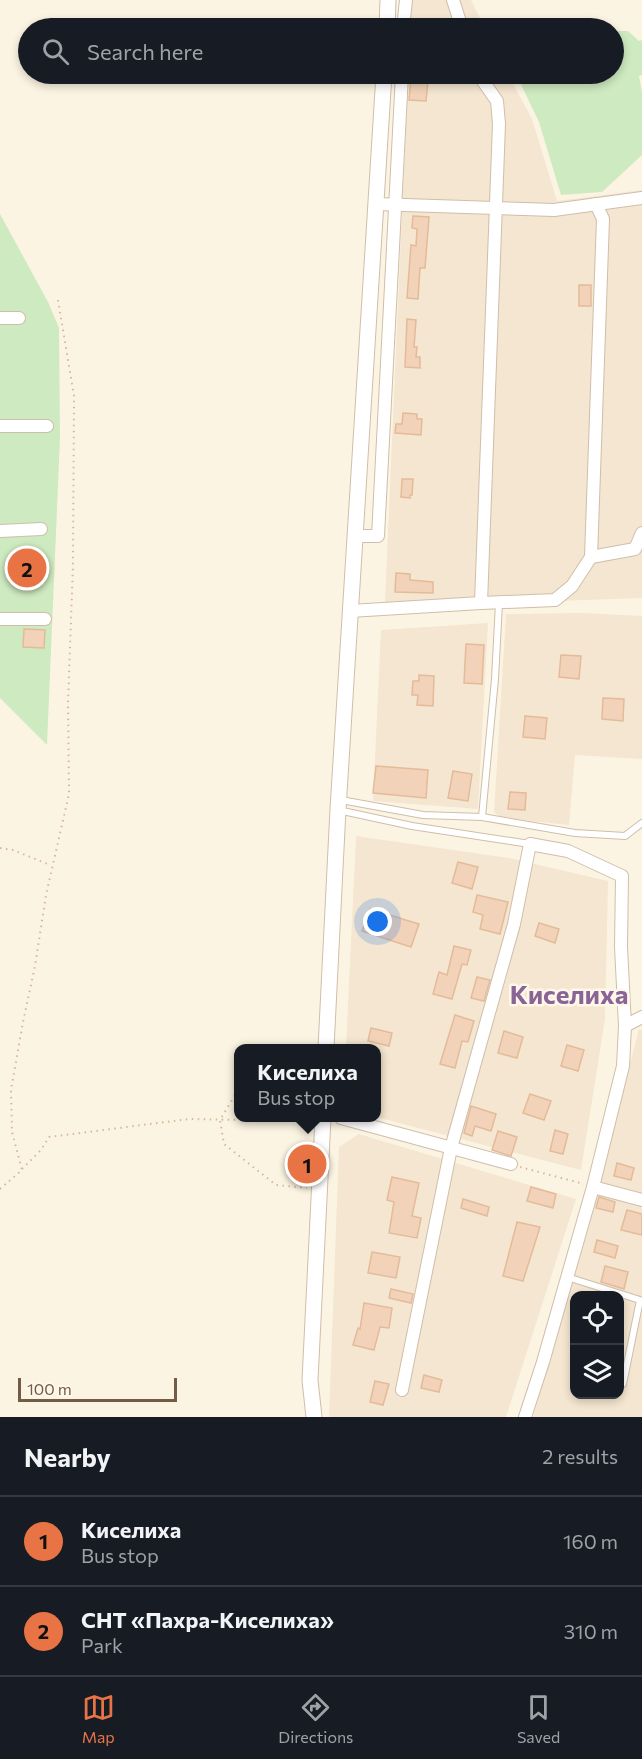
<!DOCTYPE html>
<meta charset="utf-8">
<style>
:root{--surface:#171b24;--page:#242831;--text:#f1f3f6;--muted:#9ea1a6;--line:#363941;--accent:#e87445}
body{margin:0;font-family:Commissioner,sans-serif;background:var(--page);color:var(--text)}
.controls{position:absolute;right:18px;bottom:18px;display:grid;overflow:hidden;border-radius:12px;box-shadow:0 3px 9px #0003}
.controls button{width:54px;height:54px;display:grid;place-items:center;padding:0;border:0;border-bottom:2px solid var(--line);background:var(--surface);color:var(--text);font:30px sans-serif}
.scale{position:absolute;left:18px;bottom:15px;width:159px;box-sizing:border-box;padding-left:6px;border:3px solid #745b48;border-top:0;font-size:16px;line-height:21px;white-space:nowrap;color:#745b48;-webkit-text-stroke:4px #fff7e8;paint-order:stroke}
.you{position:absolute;left:378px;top:922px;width:21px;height:21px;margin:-15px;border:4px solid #fff;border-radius:50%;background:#1a73e8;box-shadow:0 0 0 9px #1a73e833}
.badge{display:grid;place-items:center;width:39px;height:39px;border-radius:50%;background:var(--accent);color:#111;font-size:20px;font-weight:700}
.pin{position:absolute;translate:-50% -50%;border:3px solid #fff;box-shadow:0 2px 6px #0006}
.popup{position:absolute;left:234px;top:1044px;width:147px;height:78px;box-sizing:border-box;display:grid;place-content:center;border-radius:12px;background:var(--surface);filter:drop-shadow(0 2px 4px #0005);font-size:20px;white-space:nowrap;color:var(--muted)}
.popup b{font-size:22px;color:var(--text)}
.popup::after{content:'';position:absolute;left:50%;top:100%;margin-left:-12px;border:12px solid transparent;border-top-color:var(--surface)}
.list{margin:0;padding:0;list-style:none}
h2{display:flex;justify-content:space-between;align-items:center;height:78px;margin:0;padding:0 24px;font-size:26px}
h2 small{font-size:20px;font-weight:400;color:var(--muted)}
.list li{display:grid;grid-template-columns:39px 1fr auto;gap:18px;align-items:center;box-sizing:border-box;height:90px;padding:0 24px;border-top:2px solid var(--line)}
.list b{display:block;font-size:22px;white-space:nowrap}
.list p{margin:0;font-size:20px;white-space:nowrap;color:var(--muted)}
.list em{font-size:20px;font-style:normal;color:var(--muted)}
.icon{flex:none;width:33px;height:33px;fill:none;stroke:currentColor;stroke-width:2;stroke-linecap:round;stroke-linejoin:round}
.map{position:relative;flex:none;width:642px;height:1417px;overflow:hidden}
.search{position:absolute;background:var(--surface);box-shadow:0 3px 9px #0003;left:18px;right:18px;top:18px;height:66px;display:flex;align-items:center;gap:15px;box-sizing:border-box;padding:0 21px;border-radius:33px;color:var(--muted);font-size:22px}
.sheet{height:258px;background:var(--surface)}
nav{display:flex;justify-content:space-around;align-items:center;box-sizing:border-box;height:84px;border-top:2px solid var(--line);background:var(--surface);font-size:16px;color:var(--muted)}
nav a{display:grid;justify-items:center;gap:3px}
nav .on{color:var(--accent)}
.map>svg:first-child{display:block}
</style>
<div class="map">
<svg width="642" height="1417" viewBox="0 0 642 1417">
<rect width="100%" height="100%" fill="#fcf4e2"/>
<g fill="#f4e6d0" fill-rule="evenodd">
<polygon points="411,0 471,0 485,28 410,28"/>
<polygon points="408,74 508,74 532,119 557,201 642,190 642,598 499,603 385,602"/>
<polygon points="584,613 642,616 642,759 575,755 569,825 502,818 494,812 506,614"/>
<polygon points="488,623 478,809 373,801 381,630"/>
<polygon points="356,836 509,858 608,881 605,1019 581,1170 376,1117 376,1048 346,1048"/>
<polygon points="639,1029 642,1030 642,1193 599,1182"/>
<polygon points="359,1134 576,1199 506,1417 329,1417 339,1147"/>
<path d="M596,1191L642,1205V1417H533ZM574,1296H620V1394H574Z"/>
</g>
<g fill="#ceeac0">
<polygon points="614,31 628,31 639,41 642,40 642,75 639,76 642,93 642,155 602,192 561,195 539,122 516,74 614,74"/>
<polygon points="0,214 48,302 59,328 60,438 47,745 0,698"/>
</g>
<g fill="#f2d3b9" stroke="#e4bb99" stroke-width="1.5">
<polygon points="411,79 428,80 426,101 409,100"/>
<polygon points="413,216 429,217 425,268 420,268 418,299 407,298 411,245 416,246 417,229 412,228"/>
<rect x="579" y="285" width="12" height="21"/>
<polygon points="407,319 416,320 414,347 417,347 416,357 420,357 420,368 405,367"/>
<polygon points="403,413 417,414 417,419 422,419 421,435 395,433 396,424 402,424"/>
<polygon points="402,479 413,479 412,495 410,495 410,498 401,497"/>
<polygon points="396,573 410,574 410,580 433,582 433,593 395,592"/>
<polygon points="24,629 45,630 44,648 23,647"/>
<polygon points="466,644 484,645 482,684 464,683"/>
<polygon points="561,655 581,656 579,679 559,677"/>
<polygon points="419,675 434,676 433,706 417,705 418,695 412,695 413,681 419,681"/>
<polygon points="603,698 624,699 623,721 602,719"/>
<polygon points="525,716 547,718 545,739 523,737"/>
<polygon points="376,766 428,770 426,798 373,793"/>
<polygon points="453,771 472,774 468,801 448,798"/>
<polygon points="510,792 526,793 525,810 508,809"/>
<polygon points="458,862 478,867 472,889 452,883"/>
<polygon points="477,895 508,902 500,934 480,929 483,915 473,912"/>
<polygon points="370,909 419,924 411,947 362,931"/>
<polygon points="539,923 559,929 555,943 535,936"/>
<polygon points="454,946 471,950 467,965 462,964 452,999 433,994 439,972 447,975"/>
<polygon points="477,977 490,980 484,1001 471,998"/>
<polygon points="455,1015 474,1021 468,1042 462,1041 455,1068 440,1064"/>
<polygon points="371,1028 392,1033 389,1046 368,1041"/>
<polygon points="504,1031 523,1037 517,1058 498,1053"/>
<polygon points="567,1045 584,1050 578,1071 561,1066"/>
<polygon points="530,1094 551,1101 544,1120 523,1113"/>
<polygon points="471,1106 496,1114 491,1131 475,1126 472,1136 464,1133"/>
<polygon points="555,1130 568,1134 563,1154 550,1151"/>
<polygon points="498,1131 517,1137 511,1156 492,1150"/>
<polygon points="617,1163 634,1168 631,1180 614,1176"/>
<polygon points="392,1177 419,1183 412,1216 421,1218 417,1238 389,1233 394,1202 387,1200"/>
<polygon points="531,1187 556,1194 553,1208 527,1201"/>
<polygon points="599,1197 615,1202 613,1212 596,1208"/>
<polygon points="463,1199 489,1207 487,1216 461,1208"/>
<polygon points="627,1210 642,1214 642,1235 621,1230"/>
<polygon points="517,1222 540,1227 523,1281 503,1276"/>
<polygon points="597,1240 618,1246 615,1258 594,1252"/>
<polygon points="372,1252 400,1257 396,1278 368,1273"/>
<polygon points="605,1266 628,1272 624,1289 601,1282"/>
<polygon points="391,1289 413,1294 411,1303 389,1298"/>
<polygon points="364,1303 392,1308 389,1328 380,1327 374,1350 353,1345 358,1328 360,1329"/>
<polygon points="424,1375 442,1380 439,1392 421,1388"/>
<polygon points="375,1381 389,1384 383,1405 370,1402"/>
</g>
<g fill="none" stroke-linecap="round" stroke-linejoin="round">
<defs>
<g id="service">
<polyline points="341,800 423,815 482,817 575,833 625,836 642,823"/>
<polyline points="338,810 412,826 530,844"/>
<polyline points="482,817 495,679 499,603"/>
<polyline points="567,1277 640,1300 623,1384"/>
</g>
<g id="minor">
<polyline points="453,0 462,28"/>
<polyline points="403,28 406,0"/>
<polyline points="375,204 554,210 642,198"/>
<polyline points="0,318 19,318"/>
<polyline points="0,426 47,426"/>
<polyline points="0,531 41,529"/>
<polyline points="355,536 378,536 402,74"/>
<polyline points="591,557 635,549 642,533"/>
<polyline points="481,603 555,600 572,586 591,557 603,219 596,204"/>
<polyline points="350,611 481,603 499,124 497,101 478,74"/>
<polyline points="0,619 45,619"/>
<polyline points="625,1026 642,1017"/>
<polyline points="341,1118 511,1164"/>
<polyline points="593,1187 642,1200"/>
<polyline points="402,1390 451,1148 514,924 530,844 568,851 622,876 621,947 625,1026 623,1066 593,1187 543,1362 525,1417"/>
</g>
<g id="tertiary">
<polyline points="387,28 388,0"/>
<polyline points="326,1048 338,809 384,74"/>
<polyline points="314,1417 310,1380 323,1118"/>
</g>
</defs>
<use href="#service" stroke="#cfbeab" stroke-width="8"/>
<use href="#minor" stroke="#cfbeab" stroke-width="14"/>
<use href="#tertiary" stroke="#cfbeab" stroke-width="17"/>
<g stroke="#d6b79c" stroke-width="2" stroke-dasharray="1.5 4.5" stroke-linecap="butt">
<polyline points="0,848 13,850 50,865"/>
<polyline points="238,1090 220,1120 224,1144 276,1185 307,1188"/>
<polyline points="520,1167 584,1184"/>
<polyline points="22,1169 41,1150 49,1137 189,1119 297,1121 311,1120"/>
<polyline points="0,1189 22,1170 12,1132 11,1090 23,1022 35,966 46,895 69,794 68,703 73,565 74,396 58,300"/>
</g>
<use href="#service" stroke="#fff" stroke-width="6"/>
<use href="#minor" stroke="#fff" stroke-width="12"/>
<use href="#tertiary" stroke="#fff" stroke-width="15"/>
</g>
<g text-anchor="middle" stroke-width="5" stroke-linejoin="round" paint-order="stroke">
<g font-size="26" font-weight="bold" fill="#896497" stroke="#fff7e8">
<text x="569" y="1004">Киселиха</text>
</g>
</g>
</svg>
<div class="controls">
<button><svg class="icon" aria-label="locate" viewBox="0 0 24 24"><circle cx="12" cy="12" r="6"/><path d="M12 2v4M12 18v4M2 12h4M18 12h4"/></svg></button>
<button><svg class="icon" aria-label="layers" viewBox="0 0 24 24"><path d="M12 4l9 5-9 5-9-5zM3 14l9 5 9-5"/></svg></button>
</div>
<div class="scale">100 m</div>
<div class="you"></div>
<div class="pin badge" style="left:307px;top:1164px">1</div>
<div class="popup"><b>Киселиха</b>Bus stop</div>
<div class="pin badge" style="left:27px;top:568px">2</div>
<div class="search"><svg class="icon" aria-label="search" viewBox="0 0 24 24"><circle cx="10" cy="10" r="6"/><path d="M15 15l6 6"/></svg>Search here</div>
</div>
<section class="sheet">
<h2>Nearby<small>2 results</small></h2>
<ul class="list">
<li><span class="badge">1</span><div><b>Киселиха</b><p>Bus stop</p></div><em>160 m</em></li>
<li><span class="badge">2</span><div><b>СНТ «Пахра-Киселиха»</b><p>Park</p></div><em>310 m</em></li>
</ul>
</section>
<nav>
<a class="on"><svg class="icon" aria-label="map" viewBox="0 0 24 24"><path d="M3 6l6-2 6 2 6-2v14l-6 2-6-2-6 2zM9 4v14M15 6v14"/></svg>Map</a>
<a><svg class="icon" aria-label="directions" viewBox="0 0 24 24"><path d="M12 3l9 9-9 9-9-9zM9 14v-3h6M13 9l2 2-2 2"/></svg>Directions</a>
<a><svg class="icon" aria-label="saved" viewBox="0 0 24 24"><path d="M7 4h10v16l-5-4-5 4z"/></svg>Saved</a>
</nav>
